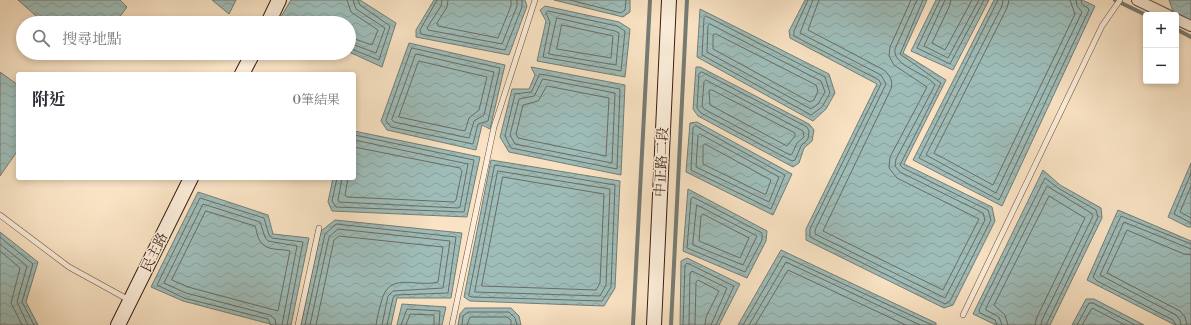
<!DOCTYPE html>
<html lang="zh-TW">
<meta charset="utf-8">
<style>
:root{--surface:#fff;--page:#f7f7f7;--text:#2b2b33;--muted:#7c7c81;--line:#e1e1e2}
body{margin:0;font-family:"Libre Bodoni","Noto Serif TC",serif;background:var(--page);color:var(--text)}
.controls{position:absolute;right:12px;top:12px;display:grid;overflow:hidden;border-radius:4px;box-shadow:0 2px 6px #0003}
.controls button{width:36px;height:36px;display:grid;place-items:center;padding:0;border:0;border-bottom:1px solid var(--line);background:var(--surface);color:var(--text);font:20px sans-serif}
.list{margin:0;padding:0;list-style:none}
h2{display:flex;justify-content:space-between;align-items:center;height:52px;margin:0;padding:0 16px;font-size:17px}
h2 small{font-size:13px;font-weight:400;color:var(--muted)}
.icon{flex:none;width:22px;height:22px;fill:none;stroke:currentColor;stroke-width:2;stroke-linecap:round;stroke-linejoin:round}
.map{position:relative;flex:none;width:1191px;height:325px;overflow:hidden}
.search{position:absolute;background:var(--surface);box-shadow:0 2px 6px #0003;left:16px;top:16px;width:340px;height:44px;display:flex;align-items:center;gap:10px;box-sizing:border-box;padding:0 14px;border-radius:22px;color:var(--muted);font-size:15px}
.panel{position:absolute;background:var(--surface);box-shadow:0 2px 6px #0003;left:16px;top:72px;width:340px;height:108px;border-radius:4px}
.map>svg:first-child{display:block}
</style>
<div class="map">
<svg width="1191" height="325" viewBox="0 0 1191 325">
<defs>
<pattern id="water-waves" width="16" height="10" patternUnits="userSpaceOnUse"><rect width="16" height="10" fill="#9ebdb9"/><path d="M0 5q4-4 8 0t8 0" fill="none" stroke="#89a29e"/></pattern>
</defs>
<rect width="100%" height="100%" fill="#f9e3c4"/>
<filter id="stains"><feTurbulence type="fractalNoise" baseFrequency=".005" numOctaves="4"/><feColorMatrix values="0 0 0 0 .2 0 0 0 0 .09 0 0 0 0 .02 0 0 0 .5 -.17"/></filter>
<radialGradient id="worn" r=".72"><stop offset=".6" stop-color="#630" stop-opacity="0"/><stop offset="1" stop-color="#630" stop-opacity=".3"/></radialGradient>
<g fill="url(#water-waves)" stroke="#767c75">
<polygon points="18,0 120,0 127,7 115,23 44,23"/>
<polygon points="212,0 236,0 229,14"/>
<polygon points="291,0 360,0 396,23 382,67 349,52 349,23 286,23 279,20"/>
<polygon points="434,0 525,0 527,6 509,55 416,37 416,30"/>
<polygon points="554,0 630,0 630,12 623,17"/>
<polygon points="805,0 927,0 903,53 946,80 904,164 992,207 995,221 953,305 944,308 806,240 806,229 877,84 790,38 789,31"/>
<polygon points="936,0 989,0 953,70 911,51"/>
<polygon points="994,0 1082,0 1095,6 1002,206 913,160"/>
<polygon points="1169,0 1191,0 1191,21 1173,11"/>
<polygon points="545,6 619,22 630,29 625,77 537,61 546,21 540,10"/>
<polygon points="700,9 829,74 835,93 826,109 813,121 697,57"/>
<polygon points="409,43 505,65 490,129 482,125 476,150 387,130 381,121"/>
<polygon points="531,67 625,85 621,175 509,152 500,137 512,89 529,89 535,75"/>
<polygon points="696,67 700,67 809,124 814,130 812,141 804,148 799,163 793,167 698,116 693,109"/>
<polygon points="0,72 18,85 18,150 0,176"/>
<polygon points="697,122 792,174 773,215 686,172 690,123"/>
<polygon points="354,131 480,157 467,217 332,211 328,202 333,178 354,178"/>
<polygon points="491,160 620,181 615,288 604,306 470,301 464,297"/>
<polygon points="1191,163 1191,227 1188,227 1168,217"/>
<polygon points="1043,170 1060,185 1101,208 1102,218 1050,325 996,325 973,314"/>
<polygon points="688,189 767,231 766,241 747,278 683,251"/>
<polygon points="198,192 268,215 273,234 309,238 291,325 274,325 183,301 151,287"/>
<polygon points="1118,210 1191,241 1191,325 1175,325 1087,280"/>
<polygon points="335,220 462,233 451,298 397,298 391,325 301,325 321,231"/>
<polygon points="0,232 38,262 26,302 38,325 0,325"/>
<polygon points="781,250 936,323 936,325 738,325"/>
<polygon points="687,258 740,284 719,325 680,325 681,261"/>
<polygon points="1086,299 1094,299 1144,325 1072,325"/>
<polygon points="402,304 446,307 442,325 397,325"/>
<polygon points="465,308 511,308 519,316 521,325 458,325 460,314"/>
</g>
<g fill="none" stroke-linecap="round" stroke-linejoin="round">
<g stroke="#6c6c64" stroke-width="1">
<polyline points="347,0 351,12 378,30 372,45 349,37"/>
<polyline points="437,0 420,30 421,34 505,50 522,7 522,0"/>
<polyline points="442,0 441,6 427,28 428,30 502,44 517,6 517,0"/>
<polyline points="448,0 447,7 437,23 438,26 498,38 511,6 511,0"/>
<polyline points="570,0 621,13 625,10 626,0"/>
<polyline points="808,0 794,31 794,36 879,80 881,84 810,229 810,237 945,304 950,301 991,220 988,210 903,168 900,165 941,83 900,54 923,0"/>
<path d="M813,0L800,33L881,75L886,84L815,230V234L945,298L985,220L983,213L900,172L895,166L896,159L935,85C927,73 892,66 895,49L917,0"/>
<path d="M819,0L808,30L884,70C891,76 894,83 890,91L823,231L943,290L979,219L897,178L889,168L890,157L927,87L894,65L889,56L890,47L911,0"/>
<polyline points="940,0 917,48 950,64 984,0"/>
<polyline points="945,0 924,46 948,58 979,0"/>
<polyline points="951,0 949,7 932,43 945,50 972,0"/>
<polyline points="998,0 919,158 999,200 1089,10 1088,8 1082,4 1081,0"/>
<polyline points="1003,0 1002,6 926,155 996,193 1082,12 1077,6 1076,0"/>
<polyline points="1009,0 1007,8 934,153 993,185 1075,14 1070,0"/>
<polygon points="548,11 617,26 625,31 621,71 543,57 550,22 546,13"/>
<polygon points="706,16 825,77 830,93 822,107 811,115 702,55 704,18"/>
<polygon points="557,18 615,31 619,33 616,65 549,54"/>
<polygon points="710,24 821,81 825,92 818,104 811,109 707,52 708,26"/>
<polygon points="562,25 613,36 611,58 557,49"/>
<polygon points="716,34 816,85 818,91 814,100 810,102 713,49 713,35"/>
<polyline points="349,43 376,53 385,28 356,9 353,0"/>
<polyline points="349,48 379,60 390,26 360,5 358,0"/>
<polygon points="412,48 500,68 488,121 478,124 473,144 391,127 386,121"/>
<polygon points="416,54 494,72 484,115 474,121 469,138 394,122 392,120"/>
<polygon points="419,61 487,77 479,110 469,118 465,131 399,117"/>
<polygon points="702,72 807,127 809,131 808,139 801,146 795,160 792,161 701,113 697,108 699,74"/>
<polygon points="540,74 620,89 617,169 511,148 505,136 515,94 531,92"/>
<polygon points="543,79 615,93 612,163 515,144 510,135 519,99 534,96"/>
<polygon points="706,80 803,131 804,137 797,143 792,154 790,155 704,109 702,106 704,82"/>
<polygon points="547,86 609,98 606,156 518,138 516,134 523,105 538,101"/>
<polygon points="712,90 795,133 795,136 787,146 710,105 709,91"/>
<polygon points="696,126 785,175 771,209 691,170 693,128"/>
<polygon points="700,134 779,177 769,202 696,167 698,136"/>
<polygon points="705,144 771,180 766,194 764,194 703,164 703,146"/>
<polygon points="495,165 615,185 611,287 602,301 472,297 469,296"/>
<polygon points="498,171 610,189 606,285 600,296 475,292"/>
<polyline points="1191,173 1174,214 1191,223"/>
<polygon points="503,177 604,194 600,283 596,290 482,286"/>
<polyline points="337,178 332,201 336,207 464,212 474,160 354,135"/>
<polyline points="342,178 338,200 339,202 458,208 460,207 468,164 354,140"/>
<polyline points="348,178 345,195 347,197 454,202 456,200 462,171 460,168 354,147"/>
<polyline points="1191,186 1180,212 1191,218"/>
<polygon points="693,197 762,233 762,240 745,272 687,248 691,199"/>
<polygon points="697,205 757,236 743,265 693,245"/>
<path d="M206,211L255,226C257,231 257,237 260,241C267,252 280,248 290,251L278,311L188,287L172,280Z"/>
<polygon points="703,214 749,238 740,258 699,241 701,216"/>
<polyline points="0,237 33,264 22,302 34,325"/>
<polyline points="0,244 27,266 17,302 28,325"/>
<polyline points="0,251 20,268 11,303 22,325"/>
<polyline points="271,325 268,319 184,298 157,285 200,198 264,218 269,235 272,238 303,242 287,325"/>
<polyline points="276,325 275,319 270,315 186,293 164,283 203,204 260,222 265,237 268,241 297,246 282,325"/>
<polyline points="305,325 325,234 336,224 456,237 448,293 395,295 393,298 387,325"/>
<polyline points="310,325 329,237 338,229 450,241 443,288 393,291 388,296 382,325"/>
<path d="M316,325L334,240L339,236L443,247L438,282C415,288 388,270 381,303C379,310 377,318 376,325"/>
<polyline points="401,325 407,309 440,311 439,325"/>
<polyline points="406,325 410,314 434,315 434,325"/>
<polyline points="462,325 463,316 468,312 509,312 515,318 517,325"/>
<polyline points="467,325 470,317 507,317 511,320 511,325"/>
<polyline points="683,325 685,265 687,263 734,286 716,325"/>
<polyline points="689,325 690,273 692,271 727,288 711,325"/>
<polyline points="695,325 696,282 698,280 719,291 706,317 705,325"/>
<polyline points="743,325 783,256 932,325"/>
<polyline points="749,325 786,262 920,325"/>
<polyline points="755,325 788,270 906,325"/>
<polyline points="997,325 995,320 980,313 979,310 1045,178 1058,188 1096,210 1098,217 1046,325"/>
<polyline points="1002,325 999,317 986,310 986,308 1047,186 1091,213 1093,216 1042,320 1041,325"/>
<polyline points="1008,325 1005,315 994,305 1049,196 1085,218 1037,317 1035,325"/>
<polyline points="1077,325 1089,303 1093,303 1135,325"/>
<polyline points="1082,325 1092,308 1125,325"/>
<polyline points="1176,325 1173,320 1097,281 1093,277 1121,216 1191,244"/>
<polyline points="1181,325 1180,320 1176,315 1100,275 1124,222 1191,249"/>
<polyline points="1187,325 1185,317 1180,311 1107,273 1127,230 1184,254 1191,255"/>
</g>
<g stroke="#767c75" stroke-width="4">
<polyline points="1115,0 1146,15"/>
<polyline points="1176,29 1191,37"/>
<polyline points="633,325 650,0"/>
<polyline points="671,325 687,0"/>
</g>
<defs>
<g id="lane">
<polyline points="0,215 69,267 129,300"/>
<polyline points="963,315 1102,26 1120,0"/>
<polyline points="298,325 319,228"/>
<polyline points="452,325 494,127 535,0"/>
</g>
<g id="street">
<polyline points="1137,0 1168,15"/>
<polyline points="1176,19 1191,26"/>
</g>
<g id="secondary">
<polyline points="268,23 279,0"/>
<polyline points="242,74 253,53"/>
<polyline points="118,325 191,178"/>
<polyline points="654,325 669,0"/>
</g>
</defs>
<use href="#lane" stroke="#6a4d3d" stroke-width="6"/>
<use href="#street" stroke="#6a4d3d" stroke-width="12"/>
<use href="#secondary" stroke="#3a1b10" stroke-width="16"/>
<use href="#lane" stroke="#fbedd9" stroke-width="5"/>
<use href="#street" stroke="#fbedd9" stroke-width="10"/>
<use href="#secondary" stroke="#fbedd9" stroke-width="14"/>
</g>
<g text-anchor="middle" stroke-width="3" stroke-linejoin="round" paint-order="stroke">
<g font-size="14" fill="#3a1b10" stroke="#fbedd9">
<text transform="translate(661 162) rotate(-87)" y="5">中正路二段</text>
<text transform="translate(154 252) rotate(-64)" y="5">民主路</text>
</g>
</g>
<rect width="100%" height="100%" filter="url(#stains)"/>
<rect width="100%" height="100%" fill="url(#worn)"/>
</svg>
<div class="controls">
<button>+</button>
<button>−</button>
</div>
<div class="search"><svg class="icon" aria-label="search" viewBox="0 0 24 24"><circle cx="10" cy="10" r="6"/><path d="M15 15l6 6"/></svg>搜尋地點</div>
<section class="panel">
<h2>附近<small>0筆結果</small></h2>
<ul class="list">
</ul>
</section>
</div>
